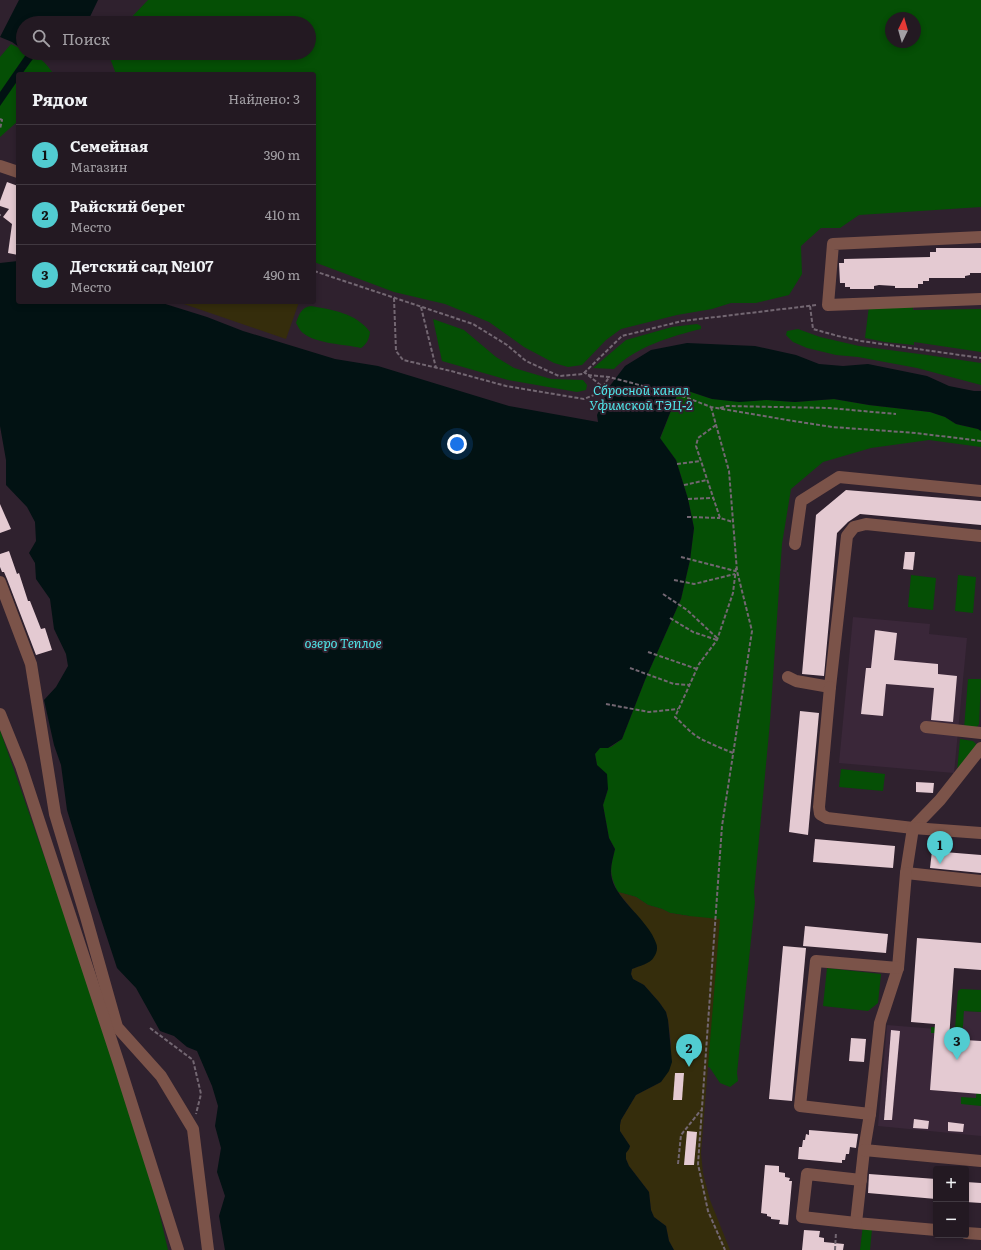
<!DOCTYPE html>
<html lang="ru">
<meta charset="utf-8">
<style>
:root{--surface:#231922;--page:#2f262f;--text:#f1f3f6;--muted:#a3a0a5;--line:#403840;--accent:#51ccd1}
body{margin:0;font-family:Literata,serif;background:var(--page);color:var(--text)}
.controls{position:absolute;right:12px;bottom:12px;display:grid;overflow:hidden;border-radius:4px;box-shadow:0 2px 6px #0003}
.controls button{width:36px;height:36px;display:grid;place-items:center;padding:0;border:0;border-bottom:1px solid var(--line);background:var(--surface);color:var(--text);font:20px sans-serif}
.compass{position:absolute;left:885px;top:12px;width:36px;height:36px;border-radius:50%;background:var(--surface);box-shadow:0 2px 6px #0003;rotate:5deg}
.you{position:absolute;left:457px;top:444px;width:14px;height:14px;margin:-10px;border:3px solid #fff;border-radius:50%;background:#1a73e8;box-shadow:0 0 0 6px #1a73e833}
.badge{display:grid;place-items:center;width:26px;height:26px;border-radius:50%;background:var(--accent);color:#111;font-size:13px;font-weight:700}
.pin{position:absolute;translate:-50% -33px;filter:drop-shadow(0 1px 2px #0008)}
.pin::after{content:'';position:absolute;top:21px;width:14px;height:12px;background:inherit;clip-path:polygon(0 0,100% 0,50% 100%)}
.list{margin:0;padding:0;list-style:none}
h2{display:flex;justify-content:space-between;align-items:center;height:52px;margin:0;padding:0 16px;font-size:17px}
h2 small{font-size:13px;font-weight:400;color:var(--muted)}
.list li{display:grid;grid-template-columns:26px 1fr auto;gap:12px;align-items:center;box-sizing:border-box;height:60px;padding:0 16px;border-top:1px solid var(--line)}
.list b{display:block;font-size:15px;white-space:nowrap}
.list p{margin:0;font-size:13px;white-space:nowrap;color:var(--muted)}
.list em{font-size:13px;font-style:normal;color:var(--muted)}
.icon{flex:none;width:22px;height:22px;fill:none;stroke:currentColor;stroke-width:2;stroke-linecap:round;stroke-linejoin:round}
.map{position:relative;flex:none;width:981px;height:1250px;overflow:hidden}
.search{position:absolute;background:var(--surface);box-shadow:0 2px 6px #0003;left:16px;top:16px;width:300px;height:44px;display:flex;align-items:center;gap:10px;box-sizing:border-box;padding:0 14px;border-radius:22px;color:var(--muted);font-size:15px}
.panel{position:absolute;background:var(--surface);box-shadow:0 2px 6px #0003;left:16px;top:72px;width:300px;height:232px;border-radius:4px}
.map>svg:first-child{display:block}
</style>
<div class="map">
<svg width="981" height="1250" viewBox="0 0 981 1250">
<rect width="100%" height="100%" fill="#2f212e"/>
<g fill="#3a2739">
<polygon points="853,617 930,624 929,634 967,638 954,773 839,763"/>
<polygon points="963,1011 981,1012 981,1136 878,1126 887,1025 961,1031 962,1029"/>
</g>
<g fill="#054f05" fill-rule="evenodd">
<path d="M148,0H981V207L859,215L840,228H821L801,246L802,274L789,295L756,303H731L712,309L677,315L621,329L606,340L582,365L568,367L554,363L524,347L489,322L445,304L394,292L314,262V74H116L108,53H309V23H126ZM891,18H915V42H891Z"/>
<path d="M11,44L23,50V53C39,53 45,63 54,74H18V121L0,137V57Z"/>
<polygon points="913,304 913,310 981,309 981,352 914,342 914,345 885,342 865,338 869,306"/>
<path d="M311,306C333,310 356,313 370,332C369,339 367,344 361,348C344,344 317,344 303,333C300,331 298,326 296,323C299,315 301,307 311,306Z"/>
<polygon points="433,319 464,330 496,357 514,368 551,379 583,380 587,385 586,390 577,392 508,380 442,361"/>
<path d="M697,324L701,326V329C672,336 635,347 614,369L593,368L626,340L672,327Z"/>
<polygon points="798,329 820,337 859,346 927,355 981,363 981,385 917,368 858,357 836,355 807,348 793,342 786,335 787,331"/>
<path d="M685,390L712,399L767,400L795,402L834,399L869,405L930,412L945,417L956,424L978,429L981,431V447L929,440L871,448L823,462L791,489L782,544L770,722L754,892L755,902L737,1073L738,1081L730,1087L720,1083L710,1068L707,1066L689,916L670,913L662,909L648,905L636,897L618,892C609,874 610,868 615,849L609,838L603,805L608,789L597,765L595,754L600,748L611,747L622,739L645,680L681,599L690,560L694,528L688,499L676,460L660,439L678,393Z"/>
<polygon points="911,575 936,578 933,610 908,607"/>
<polygon points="958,575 976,577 973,613 955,611"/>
<polygon points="968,679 981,679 979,724 975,730 964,729"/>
<polygon points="0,730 140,1130 168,1250 0,1250"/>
<polygon points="960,739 973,741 977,745 957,772"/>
<polygon points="841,769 885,774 883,791 839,787"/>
<polygon points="827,968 881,974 878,1003 868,1011 823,1006"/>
<path d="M961,989L981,990V1012L964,1011C963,1017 964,1025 962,1030C958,1037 937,1033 931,1033V1027L955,1029L958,991Z"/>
<polygon points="977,1086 981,1086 981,1106 961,1104 961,1097 976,1098"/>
<polygon points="863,1225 872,1229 870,1250 860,1250"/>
</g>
<g fill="#352d0c">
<polygon points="182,302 299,302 286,339 181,303"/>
<polygon points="618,892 636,897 648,905 662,909 670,913 689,916 720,919 701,1153 703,1173 710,1200 730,1250 674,1250 669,1241 666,1226 654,1217 651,1210 649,1192 629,1166 626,1159 626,1153 629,1149 630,1146 620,1131 620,1125 621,1120 636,1095 661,1082 671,1044 668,1020 666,1012 659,1002 644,985 633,979 631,974 632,969 647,963 646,927"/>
</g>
<g fill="#021213">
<polygon points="19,0 98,0 87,23 23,23 23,50 12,42 0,37"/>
<polygon points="27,53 51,53 43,60 35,56 22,74 18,74 18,80 0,106 0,92"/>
<path d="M18,261V302H159L207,317L243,331L335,359L378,366L509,406L598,422L597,415L609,387L625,366L651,350L687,343L755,346L796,355L819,364L843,366L868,364L927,376L949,386L974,391H981V431L978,429L956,424L945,417L930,412L869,405L834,399L795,402L767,400L739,402L712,399L685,390L678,393L660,438L676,460L688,499L694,528L690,560L681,599L645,680L622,739L608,748H600L595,754L597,765L607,774L608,789L603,805L609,838L615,849C613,859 609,869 612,879C617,900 649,921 656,943C658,947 657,953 654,957C650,964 639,966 632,969L631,974L633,979L644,985L659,1002L666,1012L668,1020L672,1062L669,1071L661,1082L636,1095L621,1120L620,1125V1131L630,1146L629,1149L626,1153V1159L629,1166L649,1192L651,1210L654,1217L666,1226L669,1241L674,1250H225L219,1216L225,1196L217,1172L221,1148L215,1126L218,1106L212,1086L197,1051L187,1047L174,1036L160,1031L136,988L117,968L95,901L67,810L61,765L54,745L44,700L56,687L68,666L66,654L54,629L50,599L36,579L35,563L29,553L36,541L35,522L27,507L6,485V460L0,426V263Z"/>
</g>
<g fill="#e4cad2">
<polygon points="7,182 18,186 18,255 8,253 12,224 3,217 9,209 0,206 0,201"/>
<polygon points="936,248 981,248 981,273 970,273 970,275 965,276 965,278 929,278 929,281 923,281 923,284 918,284 918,288 895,288 895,286 879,285 874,286 874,289 850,289 850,287 845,287 845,283 840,283 839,263 844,263 844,259 930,257 930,252 936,252"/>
<polygon points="846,490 981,501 981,525 860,514 848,522 837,533 824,676 802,674 816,515"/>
<polygon points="0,504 11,529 0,533"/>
<polygon points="9,551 17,574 19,573 28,601 30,601 41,629 45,628 52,650 36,655 7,579 4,572 2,572 0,567 0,554"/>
<polygon points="905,552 915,552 913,570 903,569"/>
<polygon points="875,630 897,633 894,660 938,664 938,674 957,676 953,722 931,720 934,688 886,684 883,716 861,714 866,668 871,668"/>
<polygon points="800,711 819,713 808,835 789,832"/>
<polygon points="916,782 934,783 933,793 916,792"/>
<polygon points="815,839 895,846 893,868 813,862"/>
<polygon points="932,851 981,855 981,873 930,868"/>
<polygon points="805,926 888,934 886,953 803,946"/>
<polygon points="917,938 981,943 981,970 954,968 949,1039 981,1041 981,1094 930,1090 935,1024 911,1022"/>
<polygon points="783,946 806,948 792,1101 769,1099"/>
<polygon points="891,1030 900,1031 892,1120 884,1120"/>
<polygon points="851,1038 866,1039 864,1062 849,1061"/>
<polygon points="675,1073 684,1073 682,1100 673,1100"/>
<polygon points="914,1119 929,1121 928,1129 913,1128"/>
<polygon points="948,1122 964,1124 963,1132 948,1131"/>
<polygon points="809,1130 858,1134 856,1148 850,1147 849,1154 846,1154 845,1160 842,1160 842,1163 798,1159 799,1147 802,1147 803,1140 805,1140 806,1134 809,1135"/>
<polygon points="687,1131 697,1132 694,1165 684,1165"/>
<polygon points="765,1165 779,1166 779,1172 785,1173 785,1177 790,1178 789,1181 792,1181 788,1225 779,1224 780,1220 771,1219 771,1217 767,1216 767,1214 761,1213"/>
<polygon points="869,1174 936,1179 936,1199 868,1193"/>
<polygon points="966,1182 981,1183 981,1203 966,1202"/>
<polygon points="804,1230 820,1231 819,1237 824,1238 824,1242 844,1244 843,1250 802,1250"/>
</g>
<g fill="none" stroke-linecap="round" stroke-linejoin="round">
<g stroke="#736772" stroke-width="2" stroke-dasharray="4 2" stroke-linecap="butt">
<polyline points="0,119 2,120 0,129"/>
<polyline points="0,214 0,216"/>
<polyline points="314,271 473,324 507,345 526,361 559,376 583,374 622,336 682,321 817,305"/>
<polyline points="394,298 396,351 403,360 451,371 506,386 584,399 599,393 603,387 584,372"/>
<polyline points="810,306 813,329 838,336 861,341 981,358"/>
<polyline points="421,307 436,368"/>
<polyline points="588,375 609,377 685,397 711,407 787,420 832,427 916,433 981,441"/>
<polyline points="603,387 609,377"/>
<polyline points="711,407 729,471 737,571 752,631 722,826 698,1164 708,1211 725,1250"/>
<polyline points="720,408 727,406 829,408 896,414"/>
<polyline points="716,425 698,438 696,446 720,518 733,522"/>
<polyline points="677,464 701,461"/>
<polyline points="684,485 707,480"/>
<polyline points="688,499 713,498"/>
<polyline points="687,517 720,518"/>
<polyline points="681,557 735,571"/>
<polyline points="674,580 694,584 735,574"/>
<polyline points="663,594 687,610 717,638"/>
<polyline points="670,618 693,632 717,640"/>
<polyline points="648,652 697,669"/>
<polyline points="630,668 674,684 690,685"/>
<polyline points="606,704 649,712 678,709"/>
<path d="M733,753C721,748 708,743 696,736C689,731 682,723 675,717L699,664L717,640L733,593L736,568"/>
<polyline points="150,1028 193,1060 201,1094 196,1114"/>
<polyline points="678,1164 681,1135 701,1110"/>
<polyline points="835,1250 836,1232"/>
</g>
<g stroke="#7b5349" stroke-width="12">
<polyline points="0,166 18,172"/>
<polyline points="981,237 833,244 828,305 981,299"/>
<polyline points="795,544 801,501 839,477 981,491"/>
<polyline points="0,582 31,664 55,814 86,917 117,1027 161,1076 193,1129 208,1250"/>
<polyline points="788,677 796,681 830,687 847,536 854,527 866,524 981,536"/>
<polyline points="830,687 819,807 820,814 827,818 913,828 940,800 981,748"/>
<polyline points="0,714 21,766 119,1064 178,1250"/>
<polyline points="926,727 981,733"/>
<polyline points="981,833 913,828 906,873 981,881"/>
<polyline points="906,873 898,968 880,1023 870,1114 864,1150 856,1223 936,1230"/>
<polyline points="870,1114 800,1106 816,961 898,968"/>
<polyline points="864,1150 981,1161"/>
<polyline points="856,1223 802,1217 807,1174 861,1180"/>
<polyline points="966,1233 981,1234"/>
</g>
</g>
<g text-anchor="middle" stroke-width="4" stroke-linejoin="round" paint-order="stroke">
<g font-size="13" font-style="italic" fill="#50e5e9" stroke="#2f212e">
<text x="641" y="395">Сбросной канал<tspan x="641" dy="15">Уфимской ТЭЦ-2</tspan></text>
<text x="343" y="648">озеро Теплое</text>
</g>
</g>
</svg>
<div class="controls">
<button>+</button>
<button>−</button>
</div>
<svg class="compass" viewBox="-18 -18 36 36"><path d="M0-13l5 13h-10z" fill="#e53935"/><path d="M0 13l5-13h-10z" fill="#a3a0a5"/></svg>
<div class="you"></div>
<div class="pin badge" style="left:940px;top:864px">1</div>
<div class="pin badge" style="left:689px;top:1067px">2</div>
<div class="pin badge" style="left:957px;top:1060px">3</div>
<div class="search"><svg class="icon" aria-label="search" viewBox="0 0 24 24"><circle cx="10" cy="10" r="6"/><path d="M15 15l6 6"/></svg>Поиск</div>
<section class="panel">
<h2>Рядом<small>Найдено: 3</small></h2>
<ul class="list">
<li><span class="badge">1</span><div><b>Семейная</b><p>Магазин</p></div><em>390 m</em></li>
<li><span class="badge">2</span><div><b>Райский берег</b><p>Место</p></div><em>410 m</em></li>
<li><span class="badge">3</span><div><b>Детский сад №107</b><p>Место</p></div><em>490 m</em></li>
</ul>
</section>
</div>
